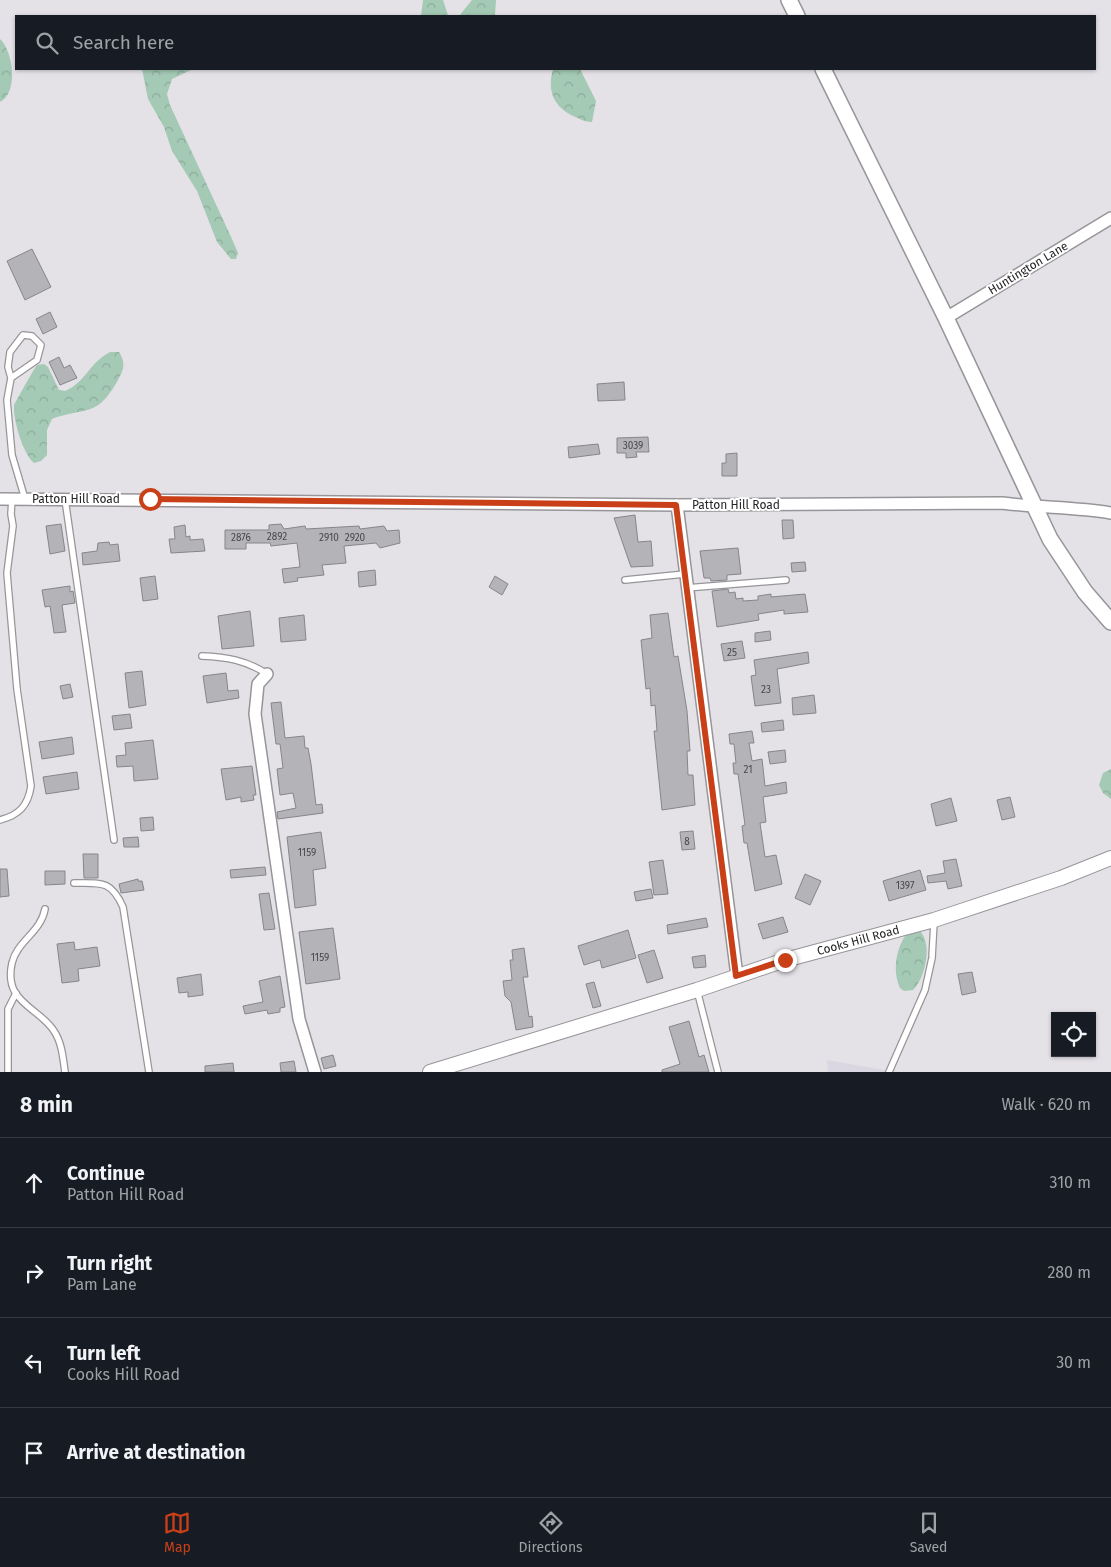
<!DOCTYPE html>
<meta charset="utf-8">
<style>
:root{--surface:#171b24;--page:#242831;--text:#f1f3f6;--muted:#9ea1a6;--line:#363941;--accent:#c94018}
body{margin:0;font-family:"Fira Sans",sans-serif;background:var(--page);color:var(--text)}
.controls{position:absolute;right:15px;bottom:15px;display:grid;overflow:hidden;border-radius:0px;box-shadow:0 1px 4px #0004}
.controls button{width:45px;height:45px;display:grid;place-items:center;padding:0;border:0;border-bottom:1px solid var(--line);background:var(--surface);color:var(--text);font:25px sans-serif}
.stop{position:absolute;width:15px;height:15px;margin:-11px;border:4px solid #c94018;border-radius:50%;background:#fff}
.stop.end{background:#c94018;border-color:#fff;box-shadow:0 1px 5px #0008}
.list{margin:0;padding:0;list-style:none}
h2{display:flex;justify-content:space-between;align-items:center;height:65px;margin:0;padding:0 20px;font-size:21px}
h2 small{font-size:16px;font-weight:400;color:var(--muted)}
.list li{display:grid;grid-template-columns:32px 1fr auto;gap:15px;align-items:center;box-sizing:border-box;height:90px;padding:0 20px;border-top:1px solid var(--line)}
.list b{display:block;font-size:19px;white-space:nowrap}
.list p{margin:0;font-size:16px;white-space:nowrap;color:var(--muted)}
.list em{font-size:16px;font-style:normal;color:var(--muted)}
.icon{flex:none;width:28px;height:28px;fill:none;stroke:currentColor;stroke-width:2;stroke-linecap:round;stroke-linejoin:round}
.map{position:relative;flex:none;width:1111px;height:1072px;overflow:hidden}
.search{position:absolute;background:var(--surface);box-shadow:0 1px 4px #0004;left:15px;right:15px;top:15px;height:55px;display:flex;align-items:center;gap:12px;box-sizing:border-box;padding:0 18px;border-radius:0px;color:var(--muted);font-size:19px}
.sheet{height:425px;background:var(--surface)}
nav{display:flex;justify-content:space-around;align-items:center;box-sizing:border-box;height:70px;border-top:1px solid var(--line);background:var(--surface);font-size:14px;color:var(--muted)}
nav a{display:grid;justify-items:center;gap:2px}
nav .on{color:var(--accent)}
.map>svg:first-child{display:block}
</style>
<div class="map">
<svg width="1111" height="1072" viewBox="0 0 1111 1072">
<defs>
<pattern id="forest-crowns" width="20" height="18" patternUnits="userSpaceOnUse" patternTransform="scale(1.25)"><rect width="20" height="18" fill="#a4c9b4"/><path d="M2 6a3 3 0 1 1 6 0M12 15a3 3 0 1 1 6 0" fill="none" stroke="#8dac9b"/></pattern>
</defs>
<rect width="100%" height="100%" fill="#e4e2e7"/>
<polygon fill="#dad6e2" points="827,1060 895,1072 828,1072"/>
<g fill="url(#forest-crowns)">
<polygon points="423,0 443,0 448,15 452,16 421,16"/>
<polygon points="472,0 496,0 495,16 459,16"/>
<path d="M0,39C13,51 19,92 0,102Z"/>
<polygon points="142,69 237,69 191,70 172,79 167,94 170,105 232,239 238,253 236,259 231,259 217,242 197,191 172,151 164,127 148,99"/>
<path d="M553,69H580L596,101L592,122C585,122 580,119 573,116C553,106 547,90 553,69Z"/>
<path d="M110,352H119C126,363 124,369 118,380C96,419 87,406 52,419L47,430V455L41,461L34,463C23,454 13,420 14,405C15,403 35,367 37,365L44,364L48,367L59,390L65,391C85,383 89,363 110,352Z"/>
<polygon points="1111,769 1111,799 1103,793 1099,785 1103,773"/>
<path d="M920,931C933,945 925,978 913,990L904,991L900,988C892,971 896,948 907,933Z"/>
</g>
<g fill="#b4b3b7" stroke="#86868a">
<polygon points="32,249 51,287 25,300 7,261"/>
<polygon points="50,312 57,327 43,334 36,319"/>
<polygon points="59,357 64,368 70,365 77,378 60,385 49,362"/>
<polygon points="624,382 625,400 598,401 597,384"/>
<polygon points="648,437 649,452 636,452 637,457 626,458 626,453 617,453 617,438"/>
<polygon points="598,444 600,454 569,458 568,447"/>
<polygon points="737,453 737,476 722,476 722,463 726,463 726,454"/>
<polygon points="635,515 638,542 651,541 653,566 631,567 614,518"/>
<polygon points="782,520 793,520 794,538 783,539"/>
<polygon points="61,524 65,551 50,554 46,526"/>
<polygon points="281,524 284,529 305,526 306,529 359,526 360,529 384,526 387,531 399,530 400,543 380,548 376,543 344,546 346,563 322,565 324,575 297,578 298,581 284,583 282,569 300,567 297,543 271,546 270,543 246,543 246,549 225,549 225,530 269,530 269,525"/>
<polygon points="185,525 186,537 190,536 190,540 203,539 205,551 171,553 169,539 175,539 174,527"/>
<polygon points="109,542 110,545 118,544 120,561 83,565 82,553 97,551 98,543"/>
<polygon points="738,548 741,574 727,575 727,580 711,581 710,578 704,578 700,551"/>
<polygon points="805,562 806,571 792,572 791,563"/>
<polygon points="375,570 376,585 359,587 358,572"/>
<polygon points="155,576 158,599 143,601 140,578"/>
<polygon points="495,576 508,584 502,595 489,587"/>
<polygon points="70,586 70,592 73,591 75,603 62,605 66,632 54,633 50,606 45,607 42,590"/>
<polygon points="728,589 729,593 735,592 736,599 743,598 743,601 758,600 758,596 771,594 771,597 805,594 808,612 784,614 784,610 758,614 759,620 717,627 712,591"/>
<polygon points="250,611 254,646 222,649 218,616"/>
<polygon points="668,613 674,657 678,656 687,711 690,751 687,751 688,775 693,775 695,805 662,810 654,731 657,731 655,705 651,706 650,688 646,689 641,640 652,638 650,615"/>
<polygon points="304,615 306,640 281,642 279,618"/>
<polygon points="770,631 771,640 755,642 755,633"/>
<polygon points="742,641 745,658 724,661 721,644"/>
<polygon points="808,652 809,663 777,669 781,703 755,706 751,676 756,675 754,660"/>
<polygon points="142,671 146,705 129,708 125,673"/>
<polygon points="226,673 228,691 238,690 239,698 207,703 203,676"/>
<polygon points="70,684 73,697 63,699 60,686"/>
<polygon points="814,695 816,713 793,715 792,698"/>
<polygon points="281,702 285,738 304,736 305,748 308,748 311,764 316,805 322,804 323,813 278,819 277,812 296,808 293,793 280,795 277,769 283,768 280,744 276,744 271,703"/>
<polygon points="130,714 132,728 114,730 112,716"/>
<polygon points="783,720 784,730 762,732 761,723"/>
<polygon points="752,731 754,743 749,743 752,761 762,759 765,786 786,782 787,793 763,797 766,822 760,823 765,857 776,855 782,884 755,891 747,843 744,843 742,826 745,825 738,774 734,774 733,763 736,763 734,744 730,744 729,734"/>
<polygon points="72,737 74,754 42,759 39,742"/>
<polygon points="153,740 158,779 134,781 133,766 117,767 116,756 126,755 125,743"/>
<polygon points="785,750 786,762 770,764 768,752"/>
<polygon points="252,766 256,795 253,795 254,800 241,802 241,797 226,800 221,769"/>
<polygon points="77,772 79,789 46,794 43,777"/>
<polygon points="1010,797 1015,817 1002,820 997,800"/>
<polygon points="951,798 957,821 936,826 931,804"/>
<polygon points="153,817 154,830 141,831 140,818"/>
<polygon points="693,831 695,849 682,850 680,832"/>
<polygon points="321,832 326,868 313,870 316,905 295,908 287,837"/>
<polygon points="138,837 139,847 124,847 123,838"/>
<polygon points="83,854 98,854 98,878 84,878"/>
<polygon points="956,859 962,886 948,889 946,881 928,883 927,876 945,873 943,861"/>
<polygon points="663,860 668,894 654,895 649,862"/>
<polygon points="265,867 266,875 231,878 230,870"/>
<polygon points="0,869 7,869 9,896 0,897"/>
<polygon points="920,870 926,890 889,901 883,881"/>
<polygon points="45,871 65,871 65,884 45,885"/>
<polygon points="805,874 821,881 810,905 795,898"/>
<polygon points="138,879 138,881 142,881 144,890 121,893 119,884"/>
<polygon points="651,889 653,898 636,901 634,892"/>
<polygon points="269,893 275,929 264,930 259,894"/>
<polygon points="783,917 788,932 763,939 758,924"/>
<polygon points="706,918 708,927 668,934 667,925"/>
<polygon points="333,928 340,979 306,984 299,932"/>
<polygon points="628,930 636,958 602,968 600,960 584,965 578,946"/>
<polygon points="74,942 75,950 97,947 100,966 78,969 79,981 62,983 57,944"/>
<polygon points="524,948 528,977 523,977 529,1017 532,1016 533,1027 516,1030 511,1002 505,996 503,981 512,980 510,960 513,960 512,950"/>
<polygon points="654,950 663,978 647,983 638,955"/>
<polygon points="705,955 706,967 694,968 692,957"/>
<polygon points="972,972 976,992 962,995 958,974"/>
<polygon points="201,974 203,995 188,997 188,992 179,993 177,978"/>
<polygon points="280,976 285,1007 280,1008 280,1012 268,1014 267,1010 245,1014 243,1006 263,1002 259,981"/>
<polygon points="594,982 601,1006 593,1008 586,984"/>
<polygon points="689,1021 699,1057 704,1055 709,1072 662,1072 662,1070 680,1064 669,1027"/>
<polygon points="333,1055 336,1066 324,1069 321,1058"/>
<polygon points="294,1061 296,1072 281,1072 280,1063"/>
<polygon points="233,1063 234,1072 205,1072 205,1066"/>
</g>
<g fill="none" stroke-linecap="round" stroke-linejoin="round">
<defs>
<g id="service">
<polyline points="11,378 37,360 41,345 32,336 23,335 10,352 8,367 11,378 7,400 12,455 25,499"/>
<polyline points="65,499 114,840"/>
<polyline points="625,580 685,574"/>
<polyline points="686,588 786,580"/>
<path d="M202,656C226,657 246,660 267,674"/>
<path d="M0,820C19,815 28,806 31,786L17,689L7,573L13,526L11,514L12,499"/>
<path d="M74,883C101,883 111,880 123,907L149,1072"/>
<path d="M45,909C41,932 17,941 12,963C3,1003 39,1007 54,1031C62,1043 63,1058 65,1072"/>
<polyline points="697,990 718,1072"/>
<polyline points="8,1072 8,1009 16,993"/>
<polyline points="889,1072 925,990 932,958 934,922"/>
</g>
<g id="minor">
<polyline points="946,318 1111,218"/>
<path d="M0,499L677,505L1002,503C1039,508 1075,507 1111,513"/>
<polyline points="677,505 737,976"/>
<polyline points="267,674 258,684 255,714 299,1019 315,1072"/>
</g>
<g id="tertiary">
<path id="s1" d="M430,1072L697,990L785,960L934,920L1061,878L1111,858"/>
</g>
<g id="secondary">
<polyline points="789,0 797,16"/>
<polyline points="823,69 946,318 1050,539 1085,592 1111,622"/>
</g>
</defs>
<use href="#service" stroke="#979599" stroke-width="8"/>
<use href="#minor" stroke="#979599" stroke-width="14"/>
<use href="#tertiary" stroke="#979599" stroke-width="16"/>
<use href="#secondary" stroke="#979599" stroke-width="18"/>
<use href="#service" stroke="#fff" stroke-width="5.5"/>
<use href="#minor" stroke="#fff" stroke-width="11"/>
<use href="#tertiary" stroke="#fff" stroke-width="14"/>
<use href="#secondary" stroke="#fff" stroke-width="15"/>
</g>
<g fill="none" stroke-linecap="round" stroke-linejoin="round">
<polyline stroke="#c94018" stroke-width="6" points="150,499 676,505 736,976 785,960"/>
</g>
<g text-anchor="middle" stroke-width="4" stroke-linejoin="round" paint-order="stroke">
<g font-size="10" fill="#4a484b">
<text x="633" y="449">3039</text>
<text x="277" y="540">2892</text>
<text x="241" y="541">2876</text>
<text x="329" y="541">2910</text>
<text x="355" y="541">2920</text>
<text x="732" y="656">25</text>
<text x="766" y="693">23</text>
<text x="748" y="773">21</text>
<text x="687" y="845">8</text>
<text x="307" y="856">1159</text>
<text x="905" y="889">1397</text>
<text x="320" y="961">1159</text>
</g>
<g font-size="12" fill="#262527" stroke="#fff">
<text transform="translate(1028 268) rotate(-31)" y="4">Huntington Lane</text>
<text x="76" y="503">Patton Hill Road</text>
<text x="736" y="509">Patton Hill Road</text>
<text dy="4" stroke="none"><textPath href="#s1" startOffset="448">Cooks Hill Road</textPath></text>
</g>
</g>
</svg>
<div class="controls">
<button><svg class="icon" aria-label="locate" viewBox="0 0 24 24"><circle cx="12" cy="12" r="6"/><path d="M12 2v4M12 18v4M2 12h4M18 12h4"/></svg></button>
</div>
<div class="stop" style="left:150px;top:499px"></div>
<div class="stop end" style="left:785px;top:960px"></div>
<div class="search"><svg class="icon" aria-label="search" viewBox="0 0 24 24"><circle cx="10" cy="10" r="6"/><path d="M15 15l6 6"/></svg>Search here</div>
</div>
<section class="sheet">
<h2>8 min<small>Walk · 620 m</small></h2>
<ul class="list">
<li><svg class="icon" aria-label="ahead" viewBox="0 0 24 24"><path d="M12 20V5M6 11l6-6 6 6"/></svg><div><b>Continue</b><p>Patton Hill Road</p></div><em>310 m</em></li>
<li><svg class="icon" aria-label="right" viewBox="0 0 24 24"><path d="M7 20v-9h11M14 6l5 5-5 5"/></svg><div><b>Turn right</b><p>Pam Lane</p></div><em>280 m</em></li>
<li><svg class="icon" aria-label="left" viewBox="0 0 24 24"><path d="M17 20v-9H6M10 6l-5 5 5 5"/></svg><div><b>Turn left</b><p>Cooks Hill Road</p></div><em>30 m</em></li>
<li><svg class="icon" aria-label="arrive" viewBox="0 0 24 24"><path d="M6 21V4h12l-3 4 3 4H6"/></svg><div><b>Arrive at destination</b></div></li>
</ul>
</section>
<nav>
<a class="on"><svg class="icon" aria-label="map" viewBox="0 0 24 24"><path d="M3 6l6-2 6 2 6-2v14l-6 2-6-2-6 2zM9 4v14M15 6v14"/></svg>Map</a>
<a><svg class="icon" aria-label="directions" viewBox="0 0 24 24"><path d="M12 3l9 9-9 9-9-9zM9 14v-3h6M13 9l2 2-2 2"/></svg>Directions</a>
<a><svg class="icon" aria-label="saved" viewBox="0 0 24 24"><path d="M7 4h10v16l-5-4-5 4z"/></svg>Saved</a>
</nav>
